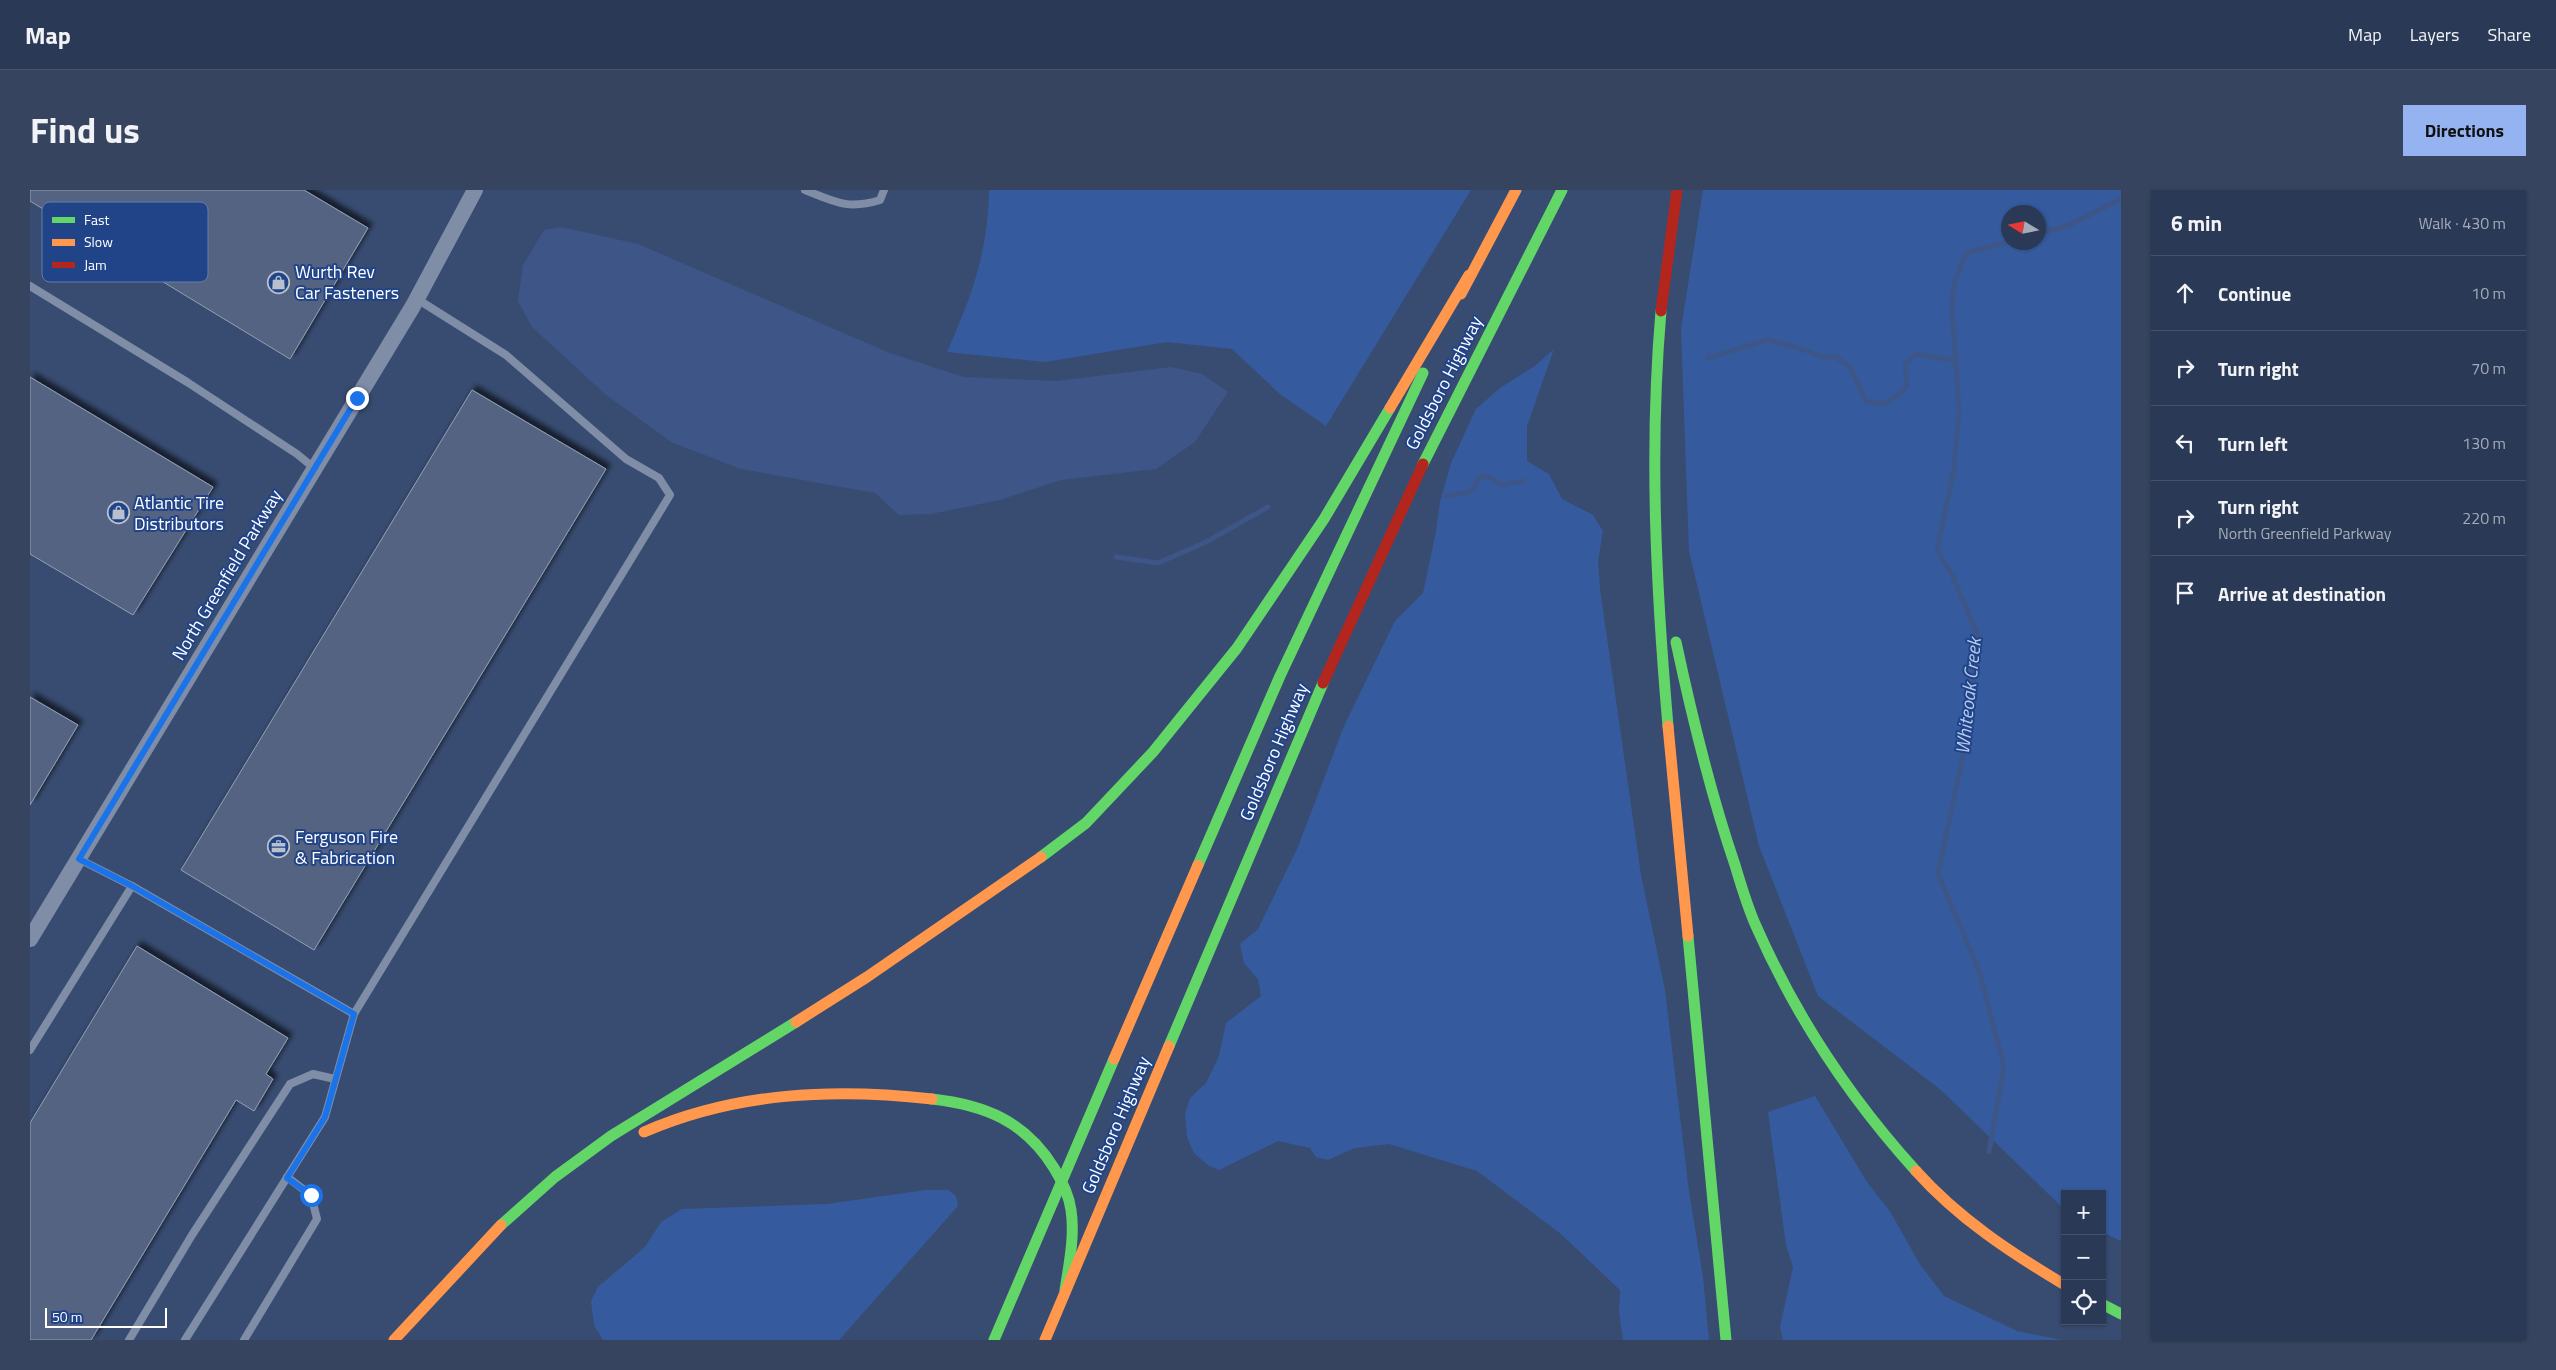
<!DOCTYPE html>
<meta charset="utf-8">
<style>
:root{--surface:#2a3955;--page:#36445f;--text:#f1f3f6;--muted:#a5acb9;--line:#46536c;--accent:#95b2f1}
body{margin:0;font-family:"Titillium Web",sans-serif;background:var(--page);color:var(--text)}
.controls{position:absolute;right:15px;bottom:15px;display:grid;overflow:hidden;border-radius:0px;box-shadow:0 1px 4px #0004}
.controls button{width:45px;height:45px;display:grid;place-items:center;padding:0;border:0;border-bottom:1px solid var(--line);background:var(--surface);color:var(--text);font:25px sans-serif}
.compass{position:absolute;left:1971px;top:15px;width:45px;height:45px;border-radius:50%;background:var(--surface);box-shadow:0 1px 4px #0004;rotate:280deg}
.scale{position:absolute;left:15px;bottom:12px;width:122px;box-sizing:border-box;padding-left:5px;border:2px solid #fff;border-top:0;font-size:14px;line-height:18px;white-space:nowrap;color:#fff;-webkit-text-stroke:4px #214488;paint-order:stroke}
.stop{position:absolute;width:15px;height:15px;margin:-11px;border:4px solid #1a73e8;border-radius:50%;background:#fff}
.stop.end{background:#1a73e8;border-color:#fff;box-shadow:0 1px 5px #0008}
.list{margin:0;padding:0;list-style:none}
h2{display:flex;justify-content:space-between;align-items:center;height:65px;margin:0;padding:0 20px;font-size:21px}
h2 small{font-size:16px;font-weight:400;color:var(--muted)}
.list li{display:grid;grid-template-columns:32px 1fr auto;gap:15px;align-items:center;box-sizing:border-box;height:75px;padding:0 20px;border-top:1px solid var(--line)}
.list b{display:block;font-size:19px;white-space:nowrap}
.list p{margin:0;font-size:16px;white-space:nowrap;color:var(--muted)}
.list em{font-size:16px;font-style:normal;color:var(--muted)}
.icon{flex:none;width:28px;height:28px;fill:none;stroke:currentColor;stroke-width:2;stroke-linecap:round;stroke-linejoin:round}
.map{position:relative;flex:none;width:2091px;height:1150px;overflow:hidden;border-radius:0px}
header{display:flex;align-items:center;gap:30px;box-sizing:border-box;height:70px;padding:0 25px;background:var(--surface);border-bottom:1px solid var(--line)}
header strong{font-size:24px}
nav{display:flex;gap:28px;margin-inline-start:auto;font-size:18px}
.intro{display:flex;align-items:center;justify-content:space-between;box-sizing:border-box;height:120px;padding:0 30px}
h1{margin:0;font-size:35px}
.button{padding:12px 22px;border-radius:0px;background:var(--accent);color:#111;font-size:18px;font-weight:700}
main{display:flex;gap:30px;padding:0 30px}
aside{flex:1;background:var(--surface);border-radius:0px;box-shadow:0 1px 4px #0004}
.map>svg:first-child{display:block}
</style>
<header>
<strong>Map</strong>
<nav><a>Map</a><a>Layers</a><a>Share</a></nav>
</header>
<div class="intro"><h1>Find us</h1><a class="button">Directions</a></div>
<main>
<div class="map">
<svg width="2091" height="1150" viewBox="0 0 2091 1150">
<defs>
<filter id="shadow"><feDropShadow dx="4.5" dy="-4.5" stdDeviation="2.5" flood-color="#0009"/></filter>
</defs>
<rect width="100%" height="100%" fill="#384c71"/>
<g fill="#355b9e" fill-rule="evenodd">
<path d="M959,0H1441L1296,236L1250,204L1202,159L1137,152L1015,172L917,162C942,105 958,63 959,0Z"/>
<path d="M1673,0H2091V1051L2072,1042V1004H2035V1020L1911,900L1788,806L1729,656L1659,361L1651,139ZM2008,22V52H1978V22Z"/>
<polygon points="1524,159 1497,236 1497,271 1519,284 1532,309 1563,325 1573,341 1568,371 1570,399 1611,685 1635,800 1659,1002 1673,1087 1679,1150 1593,1150 1589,1122 1590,1100 1531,1044 1447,981 1359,954 1325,958 1298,970 1286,967 1280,958 1248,951 1189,980 1179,976 1164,963 1157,947 1155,924 1160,908 1176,893 1189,866 1196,833 1231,806 1228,789 1214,773 1210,754 1228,739 1268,657 1314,536 1365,431 1393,403 1406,342 1410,312 1421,273 1446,219 1470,198 1506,175"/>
<polygon points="1785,906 1837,992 1861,1023 1889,1073 1914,1106 1987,1141 2032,1150 1753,1150 1750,1137 1763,1077 1756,1055 1738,922"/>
<polygon points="896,1000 918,1000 926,1006 928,1016 809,1150 573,1150 564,1135 561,1111 568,1097 615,1057 631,1032 652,1019 797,1014"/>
</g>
<polygon fill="#3d5687" points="531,37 608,54 860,163 933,187 1026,191 1141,177 1172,184 1198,202 1165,252 1126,279 1031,290 970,310 901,324 869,325 845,303 711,279 641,252 575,204 502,137 488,111 493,75 514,40"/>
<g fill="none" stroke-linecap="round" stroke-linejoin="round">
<g stroke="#3d5687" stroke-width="5">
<polyline points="2008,44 2039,35 2091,9"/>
<polyline points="1678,168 1738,150 1769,158 1792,167 1806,167 1820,177 1836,211 1854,214 1870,203 1877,196 1875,174 1886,164 1926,171"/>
<polyline points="1416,306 1440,302 1451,286 1459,287 1472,295 1493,291"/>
<polyline points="1086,367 1128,373 1176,352 1238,317"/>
<polyline points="1959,962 1974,875 1948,778 1908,684 1937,546 1948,446 1923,387 1907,359 1924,280 1929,221 1922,116 1924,94 1936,63 1979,52"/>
</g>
</g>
<g fill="#546482" stroke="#939fb4" filter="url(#shadow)">
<polygon points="0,0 274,0 338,38 260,169 0,11"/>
<polygon points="0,187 183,297 103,425 0,364"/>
<polygon points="442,200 576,279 284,760 151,680"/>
<polygon points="0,507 48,535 0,615"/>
<polygon points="107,756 258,848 236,884 243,889 224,921 206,910 61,1150 0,1150 0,933"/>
</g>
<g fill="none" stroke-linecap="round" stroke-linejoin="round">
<g stroke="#7f8da6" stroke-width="8">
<path d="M775,0C805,12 818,20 850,10L854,0"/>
<polyline points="0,96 157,192 267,264 284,278"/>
<polyline points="49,669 102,696 324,824"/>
<polyline points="0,860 102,696"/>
<polyline points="99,1150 162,1045 260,894 283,884 305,889"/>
<polyline points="155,1150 295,927 324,824 640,305 629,288 596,269 476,165 387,109"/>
<polyline points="214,1150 287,1029 281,1005 257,987"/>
</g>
<polyline stroke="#7f8da6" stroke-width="16" points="0,749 383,116 445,0"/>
<g stroke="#63d668" stroke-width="11">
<path d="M1631,121C1619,259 1626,398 1638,536"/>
<polyline points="1393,274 1532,0"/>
<path d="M1646,452C1662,527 1680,602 1705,675C1711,695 1717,716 1726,736C1766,827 1819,907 1886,981"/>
<polyline points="1011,667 1056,633 1123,562 1207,458 1294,329 1360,218"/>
<polyline points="1168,675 1250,486 1393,183"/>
<polyline points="1658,746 1696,1150"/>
<polyline points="1139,856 1293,493"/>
<path d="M902,909C955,915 995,931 1024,978C1032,991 1039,1005 1041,1020C1045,1046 1039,1074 1035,1100"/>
<polyline points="471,1035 525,987 581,946 766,832"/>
<polyline points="2072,1114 2091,1124"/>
<polyline points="964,1150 1084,869"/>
</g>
<g stroke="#ff974d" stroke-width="11">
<polyline points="1431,104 1486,0"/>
<polyline points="1360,218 1439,85"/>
<polyline points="1638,536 1658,746"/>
<polyline points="766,832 837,787 1011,667"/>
<polyline points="1084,869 1168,675"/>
<path d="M614,942C706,902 804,898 902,909"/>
<path d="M1886,981C1928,1028 1981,1063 2035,1095"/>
<polyline points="364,1150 471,1035"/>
<polyline points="1015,1150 1139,856"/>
</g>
<g stroke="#b3261e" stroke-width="11">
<polyline points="1631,121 1647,0"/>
<polyline points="1293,493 1393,274"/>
</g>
</g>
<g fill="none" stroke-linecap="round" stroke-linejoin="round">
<polyline stroke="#1a73e8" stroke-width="6" points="281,1005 257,988 295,927 324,824 102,696 49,669 327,208"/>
</g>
<defs>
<symbol id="shop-ring" viewBox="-11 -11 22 22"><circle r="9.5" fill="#214488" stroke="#b9c0cd" stroke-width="1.5"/><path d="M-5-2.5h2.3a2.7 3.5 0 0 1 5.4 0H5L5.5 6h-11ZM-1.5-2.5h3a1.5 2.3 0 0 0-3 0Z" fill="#b9c0cd"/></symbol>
<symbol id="office-ring" viewBox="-11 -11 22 22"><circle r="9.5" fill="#214488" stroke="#b9c0cd" stroke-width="1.5"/><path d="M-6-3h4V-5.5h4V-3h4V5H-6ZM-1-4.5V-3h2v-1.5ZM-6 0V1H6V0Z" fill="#b9c0cd"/></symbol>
</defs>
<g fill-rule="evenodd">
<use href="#shop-ring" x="236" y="80" width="25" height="25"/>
<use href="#shop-ring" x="76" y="310" width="25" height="25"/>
<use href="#office-ring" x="236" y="644" width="25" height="25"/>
</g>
<g text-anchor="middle" stroke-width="4" stroke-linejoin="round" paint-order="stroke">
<g font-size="18" fill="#fff" stroke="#214488" text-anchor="start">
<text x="265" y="88">Wurth Rev<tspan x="265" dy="21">Car Fasteners</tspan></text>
<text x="104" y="319">Atlantic Tire<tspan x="104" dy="21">Distributors</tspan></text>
<text x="265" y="653">Ferguson Fire<tspan x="265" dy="21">&amp; Fabrication</tspan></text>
</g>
<g font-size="18" fill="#fff" stroke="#214488">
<text transform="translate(1414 193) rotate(-63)" y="6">Goldsboro Highway</text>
<text transform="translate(197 385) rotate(-59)" y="6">North Greenfield Parkway</text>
<text transform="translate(1244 562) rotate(-67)" y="6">Goldsboro Highway</text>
<text transform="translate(1086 935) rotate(-67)" y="6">Goldsboro Highway</text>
</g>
<g font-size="19" font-style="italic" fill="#b8cdf1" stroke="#214488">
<text transform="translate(1938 506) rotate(-84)" y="7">Whiteoak Creek</text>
</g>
</g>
<rect x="12" y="12" width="166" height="80" rx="8" fill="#214488" stroke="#647cac" stroke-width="1"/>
<rect x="22" y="27" width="23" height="6" fill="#63d668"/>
<rect x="22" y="49" width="23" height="7" fill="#ff974d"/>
<rect x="22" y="72" width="23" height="6" fill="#b3261e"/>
<g font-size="14" fill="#fff">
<text x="54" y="35">Fast</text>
<text x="54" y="57">Slow</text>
<text x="54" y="80">Jam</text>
</g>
</svg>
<div class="controls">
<button>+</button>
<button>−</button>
<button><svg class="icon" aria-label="locate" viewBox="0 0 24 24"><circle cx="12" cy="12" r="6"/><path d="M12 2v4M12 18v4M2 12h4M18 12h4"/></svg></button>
</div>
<svg class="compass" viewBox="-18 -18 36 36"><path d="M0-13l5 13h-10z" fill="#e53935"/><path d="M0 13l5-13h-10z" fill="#a5acb9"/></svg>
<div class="scale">50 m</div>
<div class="stop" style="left:281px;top:1005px"></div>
<div class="stop end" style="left:327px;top:208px"></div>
</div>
<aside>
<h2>6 min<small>Walk · 430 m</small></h2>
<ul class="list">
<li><svg class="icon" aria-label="ahead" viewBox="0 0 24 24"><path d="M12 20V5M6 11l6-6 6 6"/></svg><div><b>Continue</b></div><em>10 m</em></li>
<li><svg class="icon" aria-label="right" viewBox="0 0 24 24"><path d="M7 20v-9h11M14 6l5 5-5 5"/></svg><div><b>Turn right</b></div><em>70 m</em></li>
<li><svg class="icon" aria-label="left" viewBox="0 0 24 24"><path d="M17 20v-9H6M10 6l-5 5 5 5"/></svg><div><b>Turn left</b></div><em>130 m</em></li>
<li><svg class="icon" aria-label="right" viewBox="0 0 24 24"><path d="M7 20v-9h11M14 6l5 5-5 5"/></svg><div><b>Turn right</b><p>North Greenfield Parkway</p></div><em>220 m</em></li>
<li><svg class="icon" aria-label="arrive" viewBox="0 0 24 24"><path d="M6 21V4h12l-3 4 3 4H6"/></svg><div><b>Arrive at destination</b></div></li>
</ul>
</aside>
</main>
